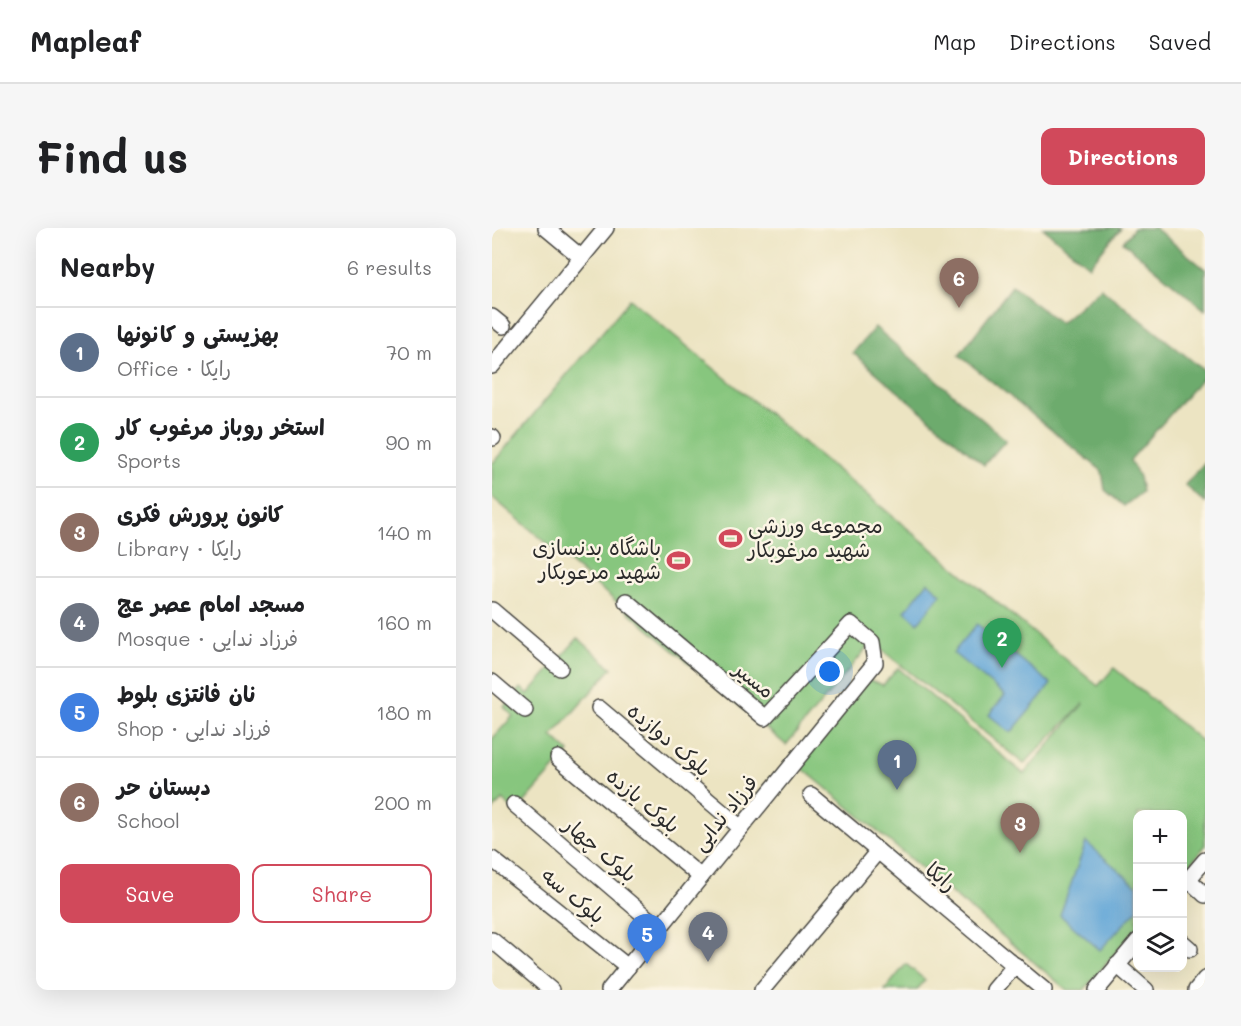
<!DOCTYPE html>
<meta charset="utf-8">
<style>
:root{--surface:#fff;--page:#f6f6f6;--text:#202124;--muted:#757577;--line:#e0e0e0;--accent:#d1495b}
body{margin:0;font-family:Mali,"Playpen Sans Arabic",sans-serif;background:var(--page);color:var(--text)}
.controls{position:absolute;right:18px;bottom:18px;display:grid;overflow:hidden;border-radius:12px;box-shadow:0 6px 24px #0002}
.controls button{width:54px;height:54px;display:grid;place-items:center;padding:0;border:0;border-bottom:2px solid var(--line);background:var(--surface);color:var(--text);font:30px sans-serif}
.you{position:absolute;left:338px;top:444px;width:21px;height:21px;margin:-15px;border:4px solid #fff;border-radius:50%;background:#1a73e8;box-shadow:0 0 0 9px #1a73e833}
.badge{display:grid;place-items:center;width:39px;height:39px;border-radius:50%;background:var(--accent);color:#fff;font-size:20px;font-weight:700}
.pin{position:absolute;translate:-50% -50px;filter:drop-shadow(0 2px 3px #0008)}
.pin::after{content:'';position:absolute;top:32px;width:21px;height:18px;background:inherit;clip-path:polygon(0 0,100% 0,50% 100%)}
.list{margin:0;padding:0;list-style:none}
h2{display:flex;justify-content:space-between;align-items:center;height:78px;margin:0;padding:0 24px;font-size:26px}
h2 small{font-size:20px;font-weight:400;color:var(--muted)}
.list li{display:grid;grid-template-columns:39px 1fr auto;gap:18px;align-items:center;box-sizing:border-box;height:90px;padding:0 24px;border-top:2px solid var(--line)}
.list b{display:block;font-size:22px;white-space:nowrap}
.list p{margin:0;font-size:20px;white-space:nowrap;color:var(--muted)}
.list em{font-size:20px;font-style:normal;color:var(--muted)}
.actions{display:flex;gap:12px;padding:18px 24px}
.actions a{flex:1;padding:14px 0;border:2px solid var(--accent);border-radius:12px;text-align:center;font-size:21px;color:var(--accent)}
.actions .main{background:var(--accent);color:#fff}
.icon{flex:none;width:33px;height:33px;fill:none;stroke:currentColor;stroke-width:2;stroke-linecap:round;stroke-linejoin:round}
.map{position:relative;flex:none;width:713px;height:762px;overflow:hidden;border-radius:12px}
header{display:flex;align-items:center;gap:36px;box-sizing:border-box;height:84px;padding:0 30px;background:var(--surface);border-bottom:2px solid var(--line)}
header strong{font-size:28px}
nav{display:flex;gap:33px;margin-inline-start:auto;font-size:21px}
.intro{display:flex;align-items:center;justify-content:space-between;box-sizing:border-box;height:144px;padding:0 36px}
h1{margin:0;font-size:42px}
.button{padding:15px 27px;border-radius:12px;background:var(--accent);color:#fff;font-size:21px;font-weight:700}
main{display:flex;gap:36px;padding:0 36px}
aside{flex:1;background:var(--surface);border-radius:12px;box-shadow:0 6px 24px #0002}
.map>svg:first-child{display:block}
</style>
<header>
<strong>Mapleaf</strong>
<nav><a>Map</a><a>Directions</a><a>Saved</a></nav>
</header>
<div class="intro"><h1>Find us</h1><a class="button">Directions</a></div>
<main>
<aside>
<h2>Nearby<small>6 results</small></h2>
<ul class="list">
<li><span class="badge" style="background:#5c6f8a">1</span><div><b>بهزیستی و کانونها</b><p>Office · رایکا</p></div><em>70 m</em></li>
<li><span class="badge" style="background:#2e9e5b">2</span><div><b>استخر روباز مرغوب کار</b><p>Sports</p></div><em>90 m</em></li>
<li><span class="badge" style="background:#8d6e63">3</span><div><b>کانون پرورش فکری</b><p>Library · رایکا</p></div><em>140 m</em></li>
<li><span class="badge" style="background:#6b7280">4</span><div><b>مسجد امام عصر عج</b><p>Mosque · فرزاد ندایی</p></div><em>160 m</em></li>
<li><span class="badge" style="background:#3f7fe0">5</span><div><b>نان فانتزی بلوط</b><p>Shop · فرزاد ندایی</p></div><em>180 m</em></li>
<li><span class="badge" style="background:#8d6e63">6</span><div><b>دبستان حر</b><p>School</p></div><em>200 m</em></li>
</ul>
<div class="actions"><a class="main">Save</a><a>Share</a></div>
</aside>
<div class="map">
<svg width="713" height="762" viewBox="0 0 713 762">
<rect width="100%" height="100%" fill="#fcf5e5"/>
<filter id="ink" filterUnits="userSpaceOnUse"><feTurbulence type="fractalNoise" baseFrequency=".0167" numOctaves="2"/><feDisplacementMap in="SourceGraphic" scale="12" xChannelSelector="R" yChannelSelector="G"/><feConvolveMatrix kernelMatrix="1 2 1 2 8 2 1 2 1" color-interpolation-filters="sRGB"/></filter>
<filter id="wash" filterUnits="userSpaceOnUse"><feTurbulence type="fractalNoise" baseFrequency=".008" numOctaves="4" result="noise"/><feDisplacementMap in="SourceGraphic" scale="24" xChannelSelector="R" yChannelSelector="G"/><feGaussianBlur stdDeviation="1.35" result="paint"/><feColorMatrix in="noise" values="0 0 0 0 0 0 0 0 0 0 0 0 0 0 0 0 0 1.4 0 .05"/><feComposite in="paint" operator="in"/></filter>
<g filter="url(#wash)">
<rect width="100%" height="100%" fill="#ece4c2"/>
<g fill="#87c67e" stroke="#597854" stroke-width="1.5">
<polygon points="138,71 606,458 622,440 713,516 713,618 691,645 690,586 646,586 645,699 592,762 575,762 304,535 375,451 391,457 406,440 532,546 592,475 532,536 380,414 294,517 0,269 0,236"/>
<polygon points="86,410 120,440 60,508 77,524 24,584 10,572 0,583 0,511 21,488 12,479 29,460 36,466"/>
<polygon points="414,736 433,752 425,762 393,762"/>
</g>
<g fill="#6dab6d" stroke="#4c6b4c" stroke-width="1.5">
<polygon points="551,0 629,0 597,38"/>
<polygon points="642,0 663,0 713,41 713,82 631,14"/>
<polygon points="520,58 568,95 609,60 713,143 713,147 638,232 647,249 650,264 632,278 613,262 610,243 467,127"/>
<polygon points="383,99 514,212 492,237 361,125"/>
<polygon points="713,234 713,275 693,257"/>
</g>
<g fill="#62a6d7" stroke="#466881" stroke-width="1.5">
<polygon points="436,354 449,366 426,395 413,383"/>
<polygon points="485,396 559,456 519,505 497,487 513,467 461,425"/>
<polygon points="594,614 645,658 645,682 608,722 568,687"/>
</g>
</g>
<g filter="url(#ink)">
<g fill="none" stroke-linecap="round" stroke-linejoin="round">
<defs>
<g id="minor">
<polyline points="54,0 90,30"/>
<polyline points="0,89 11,98"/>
<polyline points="0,138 114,0"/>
<polyline points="0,209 1,210"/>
<polyline points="0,382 68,440"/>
<polyline points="0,454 33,482"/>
<polyline points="107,480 249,600"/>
<polyline points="66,530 209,649"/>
<polyline points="319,567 552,762"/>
<polyline points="22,576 167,700"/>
<polyline points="0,631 136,739"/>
<polyline points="697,652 713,667"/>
<polyline points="690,659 713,632"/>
<polyline points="0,712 59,762"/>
<polyline points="690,714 698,721"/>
<polyline points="625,737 654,762"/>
<polyline points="117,762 383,435 380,414 359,396 273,490 134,373"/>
<polyline points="270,762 386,623"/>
<polyline points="502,762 523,737"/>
<polyline points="605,762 646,713"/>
<polyline points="704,762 713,751"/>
</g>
</defs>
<use href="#minor" stroke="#484742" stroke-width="18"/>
<use href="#minor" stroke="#fff" stroke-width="15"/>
</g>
</g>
<defs>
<symbol id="stadium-bare" viewBox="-9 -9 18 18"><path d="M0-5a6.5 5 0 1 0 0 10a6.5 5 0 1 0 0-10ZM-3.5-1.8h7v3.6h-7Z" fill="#d1495b" stroke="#fcf5e5" stroke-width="2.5" paint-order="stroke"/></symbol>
</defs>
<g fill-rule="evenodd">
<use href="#stadium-bare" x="222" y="294" width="33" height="33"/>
<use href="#stadium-bare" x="170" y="316" width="33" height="33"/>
</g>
<g text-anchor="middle" stroke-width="5" stroke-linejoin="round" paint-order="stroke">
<g font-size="21" fill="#2b2b2b" stroke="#fcf5e5" text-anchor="start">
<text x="256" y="305">مجموعه ورزشی<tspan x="256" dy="24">شهید مرغوبکار</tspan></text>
<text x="169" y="327" text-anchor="end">باشگاه بدنسازی<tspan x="169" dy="24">شهید مرعوبکار</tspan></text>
</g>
<g font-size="21" fill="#2b2b2b" stroke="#fcf5e5">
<text transform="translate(262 452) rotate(39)" y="7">مسیر</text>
<text transform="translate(177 512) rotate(40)" y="7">بلوک دوازده</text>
<text transform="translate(151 573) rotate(40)" y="7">بلوک یازده</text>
<text transform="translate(233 585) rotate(-51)" y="7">فرزاد ندایی</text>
<text transform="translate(108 622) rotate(40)" y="7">بلوک چهار</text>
<text transform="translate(449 649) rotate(40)" y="7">رایکا</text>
<text transform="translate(81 668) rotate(39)" y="7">بلوک سه</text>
</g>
</g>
</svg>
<div class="controls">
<button>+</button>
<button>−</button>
<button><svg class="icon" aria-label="layers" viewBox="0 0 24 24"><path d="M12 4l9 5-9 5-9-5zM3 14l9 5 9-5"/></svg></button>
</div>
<div class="you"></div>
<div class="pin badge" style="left:405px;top:562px;background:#5c6f8a">1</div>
<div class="pin badge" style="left:510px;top:440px;background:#2e9e5b">2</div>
<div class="pin badge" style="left:528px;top:625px;background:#8d6e63">3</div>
<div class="pin badge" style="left:216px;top:734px;background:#6b7280">4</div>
<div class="pin badge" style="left:155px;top:736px;background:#3f7fe0">5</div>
<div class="pin badge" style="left:467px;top:80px;background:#8d6e63">6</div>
</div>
</main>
